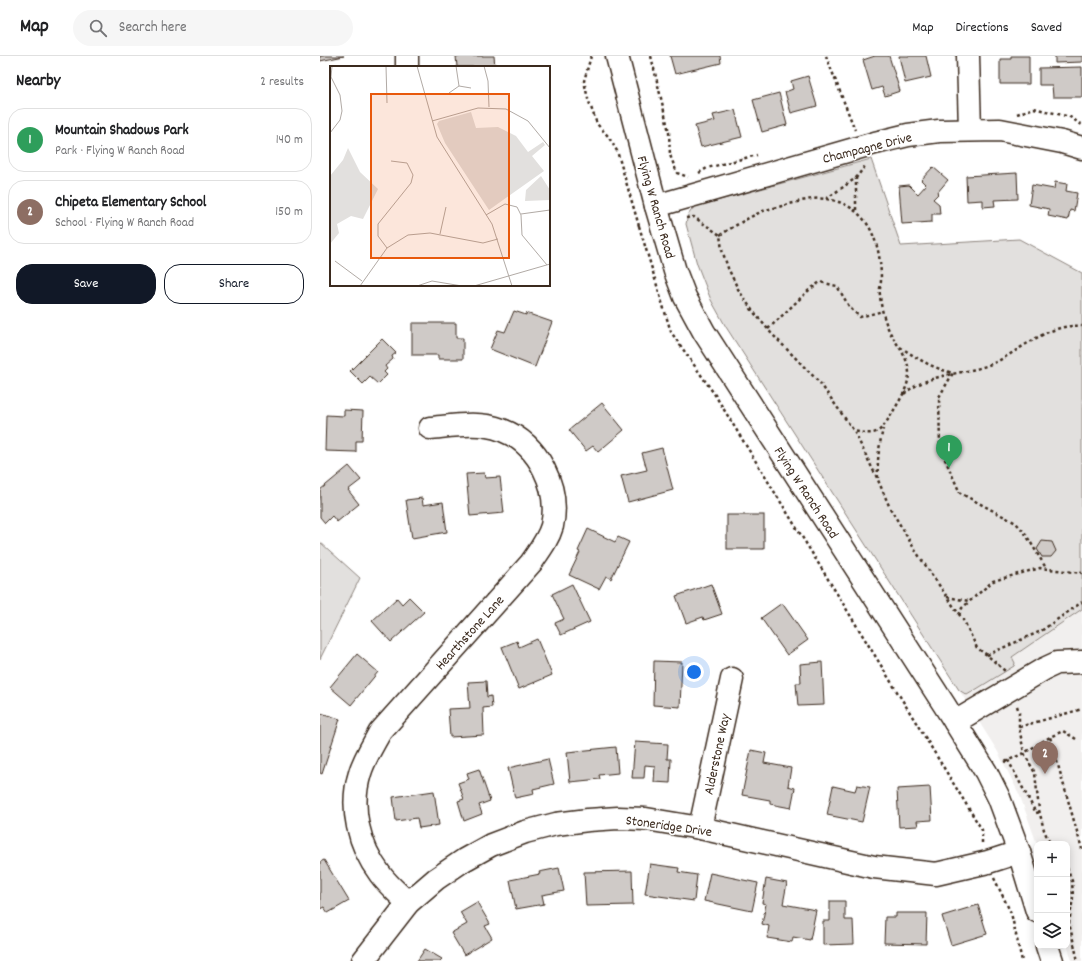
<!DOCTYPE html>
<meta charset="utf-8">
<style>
:root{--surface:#fff;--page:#f6f6f6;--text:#202124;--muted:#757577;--line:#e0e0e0;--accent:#111827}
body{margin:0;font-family:Dekko,sans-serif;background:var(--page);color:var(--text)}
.controls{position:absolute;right:12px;bottom:12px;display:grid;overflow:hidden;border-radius:8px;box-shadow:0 2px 10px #0003}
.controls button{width:36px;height:36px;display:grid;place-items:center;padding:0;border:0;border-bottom:1px solid var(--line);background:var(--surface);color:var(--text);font:20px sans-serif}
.you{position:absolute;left:374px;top:616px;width:14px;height:14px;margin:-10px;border:3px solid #fff;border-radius:50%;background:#1a73e8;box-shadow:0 0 0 6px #1a73e833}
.badge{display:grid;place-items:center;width:26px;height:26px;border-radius:50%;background:var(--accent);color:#fff;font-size:13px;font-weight:700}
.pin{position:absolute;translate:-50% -33px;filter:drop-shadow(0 1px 2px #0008)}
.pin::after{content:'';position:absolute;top:21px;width:14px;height:12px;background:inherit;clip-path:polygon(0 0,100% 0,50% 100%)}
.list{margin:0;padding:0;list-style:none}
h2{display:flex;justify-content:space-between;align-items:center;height:52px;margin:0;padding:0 16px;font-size:17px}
h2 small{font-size:13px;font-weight:400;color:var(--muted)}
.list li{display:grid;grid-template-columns:26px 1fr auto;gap:12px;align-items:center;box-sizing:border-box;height:64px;margin:0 8px 8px;padding:0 8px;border:1px solid var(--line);border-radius:16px}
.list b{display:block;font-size:15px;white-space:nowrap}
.list p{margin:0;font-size:13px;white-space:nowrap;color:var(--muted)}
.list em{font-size:13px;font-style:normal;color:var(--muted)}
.actions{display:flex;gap:8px;padding:12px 16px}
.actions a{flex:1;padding:9px 0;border:1px solid var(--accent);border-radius:16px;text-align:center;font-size:14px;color:var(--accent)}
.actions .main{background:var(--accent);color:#fff}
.icon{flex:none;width:22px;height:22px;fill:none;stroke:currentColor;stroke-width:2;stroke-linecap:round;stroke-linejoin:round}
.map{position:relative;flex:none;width:762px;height:905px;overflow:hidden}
header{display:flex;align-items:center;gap:24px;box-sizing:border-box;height:56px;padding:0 20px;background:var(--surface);border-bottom:1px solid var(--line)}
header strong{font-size:19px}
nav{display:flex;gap:22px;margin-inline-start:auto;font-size:14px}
.search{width:280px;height:36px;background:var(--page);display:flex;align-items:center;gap:10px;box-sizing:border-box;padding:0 14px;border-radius:22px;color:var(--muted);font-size:15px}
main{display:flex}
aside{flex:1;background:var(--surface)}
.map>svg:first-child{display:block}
</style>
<header>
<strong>Map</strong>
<div class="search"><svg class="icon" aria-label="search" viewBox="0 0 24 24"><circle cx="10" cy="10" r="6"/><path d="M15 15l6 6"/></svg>Search here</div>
<nav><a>Map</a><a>Directions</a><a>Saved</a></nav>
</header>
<main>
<aside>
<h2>Nearby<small>2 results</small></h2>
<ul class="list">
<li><span class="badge" style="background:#2e9e5b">1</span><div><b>Mountain Shadows Park</b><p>Park · Flying W Ranch Road</p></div><em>140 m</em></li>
<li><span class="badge" style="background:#8d6e63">2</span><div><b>Chipeta Elementary School</b><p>School · Flying W Ranch Road</p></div><em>150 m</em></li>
</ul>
<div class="actions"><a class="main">Save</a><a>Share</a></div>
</aside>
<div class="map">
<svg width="762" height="905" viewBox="0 0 762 905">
<rect width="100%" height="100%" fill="#fff"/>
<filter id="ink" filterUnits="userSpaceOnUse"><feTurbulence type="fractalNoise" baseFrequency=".025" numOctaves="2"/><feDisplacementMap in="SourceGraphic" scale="8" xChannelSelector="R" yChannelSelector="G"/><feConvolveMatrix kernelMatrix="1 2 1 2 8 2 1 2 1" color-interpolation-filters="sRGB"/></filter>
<g filter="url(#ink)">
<polygon fill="#f1efee" points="762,553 762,905 752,905 747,888 747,788 717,788 700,740 678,696 639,634 647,639 692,601"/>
<g fill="#e2e0de" stroke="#8e857e">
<polygon points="551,103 581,190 699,183 762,217 762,553 692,601 695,607 694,610 647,639 639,634 406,271 391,244 377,208 366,168 368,159 374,151"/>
<polygon points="0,486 40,522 0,603"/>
</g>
<g fill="#cfcac7" stroke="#3b2a1e">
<polygon points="0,0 24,0 0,5"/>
<polygon points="136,0 174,0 175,11 137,11"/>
<polygon points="350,0 400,0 401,7 355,18"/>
<polygon points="555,0 569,0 580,35 565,40 562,31 552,34 543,4"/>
<polygon points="579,0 606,0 611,21 585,27"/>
<polygon points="691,0 709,0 709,28 680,28 680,3 691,3"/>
<polygon points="735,0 762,0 762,6 735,7"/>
<polygon points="762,11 762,41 733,41 732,29 719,29 719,12"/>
<polygon points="488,20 497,50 471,57 465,36 473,33 471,25"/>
<polygon points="459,37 467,69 442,76 433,44"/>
<polygon points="415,54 422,81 381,91 375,70 395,65 393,59"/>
<polygon points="613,111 628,124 617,137 618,138 613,143 619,148 620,158 612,158 612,166 582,168 579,130 589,129 598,138 606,129 601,124"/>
<polygon points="697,117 698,143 674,144 675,150 663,151 663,144 647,145 646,120"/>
<polygon points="735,126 747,128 746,135 757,137 754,155 750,154 748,164 728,160 729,153 709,149 712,129 734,133"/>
<polygon points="194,255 206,259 206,257 232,266 215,311 170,293 178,274 185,276"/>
<polygon points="92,267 136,267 136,282 143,282 143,303 118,303 118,299 92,299"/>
<polygon points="62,283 76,297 72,300 73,303 65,310 67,313 64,316 67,319 58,328 50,321 43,328 30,315"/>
<polygon points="282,347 304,374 278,396 273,390 266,395 249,374"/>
<polygon points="24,354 43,355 42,385 36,385 36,396 5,395 6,359 24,360"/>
<polygon points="342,392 353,434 308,446 301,420 327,414 322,397"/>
<polygon points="29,410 41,424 28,434 39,448 17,466 12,460 5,467 0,461 0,434"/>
<polygon points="164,417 165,422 180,421 184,457 150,460 146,418"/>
<polygon points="102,442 103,449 123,446 127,476 92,482 86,444"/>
<rect x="407" y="459" width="37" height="34"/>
<polygon points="268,473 295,486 298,481 309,486 291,523 286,520 279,533 249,519 260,496 258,495"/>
<polygon points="722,485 732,486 736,495 731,501 722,501 717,493"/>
<polygon points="252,528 270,566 241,579 235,567 244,563 232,538"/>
<polygon points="391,528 402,558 384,564 383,561 366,567 356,540"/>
<polygon points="89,541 104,556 71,586 52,565 77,542 82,548"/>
<polygon points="462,547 488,584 467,599 441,562"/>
<polygon points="217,583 232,619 199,633 182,591 197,585 199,591"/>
<polygon points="37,598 58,616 31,649 10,631"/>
<polygon points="334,605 362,606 360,651 333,649"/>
<polygon points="502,606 504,649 478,650 476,627 481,627 480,608"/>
<polygon points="166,625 167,641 171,640 172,651 163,652 164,679 130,681 128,653 150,652 148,626"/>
<polygon points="1,657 20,663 2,718 0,717 0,660"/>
<polygon points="315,686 348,688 347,703 351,703 350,727 334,726 335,710 325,709 324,722 312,722"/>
<polygon points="296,691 298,717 279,719 280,723 250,726 247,696"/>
<polygon points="431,694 446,697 444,707 471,712 468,730 475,732 471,752 450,748 450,744 422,739"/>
<polygon points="228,703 234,728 213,733 214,738 195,742 188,712"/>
<polygon points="159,713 170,745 159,749 162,758 144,765 138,745 144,743 138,727 149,723 147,717"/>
<polygon points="537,729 550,731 542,766 507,759 513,730 535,735"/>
<polygon points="610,731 612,764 597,765 598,770 579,771 577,733"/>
<polygon points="114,735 119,769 99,772 97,762 76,765 73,741"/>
<polygon points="4,804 29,845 8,857 4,851 0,853 0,806"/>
<polygon points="330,808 359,812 358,816 377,819 374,845 325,838"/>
<polygon points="239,812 244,835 222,839 224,848 196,853 190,824 220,818 219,816"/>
<polygon points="312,815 313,849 266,850 264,816"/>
<polygon points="390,817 438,827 432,855 384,845"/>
<polygon points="446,823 467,827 463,848 496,854 490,884 473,881 472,886 447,882 449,870 442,868 446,848 442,847"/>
<polygon points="510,845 525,845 525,864 533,864 534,888 503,889 503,865 510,865"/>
<polygon points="157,846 170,868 165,870 172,882 144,899 131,877 147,868 140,856"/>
<polygon points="658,849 667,878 631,889 622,860"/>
<polygon points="576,857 607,857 606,888 564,887 565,861 576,861"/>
<polygon points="105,893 122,903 120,905 97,905"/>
</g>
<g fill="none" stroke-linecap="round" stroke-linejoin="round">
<defs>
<g id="minor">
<polyline points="87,0 87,11"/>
<polyline points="297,0 336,150 355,215 365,241 384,276 625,650 666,716 679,742 699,796 717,855"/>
<polyline points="648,0 650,74"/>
<polyline points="336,150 555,87 588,79 619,75 680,74 742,86 762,92"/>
<polyline points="635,666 724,613 737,607 762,606"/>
<polyline points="380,772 412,623"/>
<path d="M88,847C79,838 68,829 60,818C39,790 29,752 40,717C44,703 53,689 60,676L211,507C219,495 228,484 232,470C240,432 219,388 182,374C159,365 133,370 110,372"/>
<polyline points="727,890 732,905"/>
<polyline points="43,905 88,847 116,823 144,804 171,789 205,776 236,768 268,764 298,762 326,763 380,772 554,811 616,818 668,806 699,796"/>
</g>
</defs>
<use href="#minor" stroke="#3b2a1e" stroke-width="25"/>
<g stroke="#3b2a1e" stroke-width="2.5" stroke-dasharray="3 3" stroke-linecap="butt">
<polyline points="271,0 264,25 268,43 277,68 288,80 297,95 319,170"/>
<polyline points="331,0 349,76 350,99 357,117 368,121"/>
<polyline points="506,0 535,74"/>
<polyline points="697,58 714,52 750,61 762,69"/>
<polyline points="379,117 387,112 437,99"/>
<polyline points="506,143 536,122 545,110"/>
<polyline points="536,154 536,122"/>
<polyline points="366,162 374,161 400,179 402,194 408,212 418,233 432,254 451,277 500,327 534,375 558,424 570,452 595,494 645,567 657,592 667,599 685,615"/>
<polyline points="319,170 351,276 395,339 662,774 662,790"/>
<path d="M400,179C415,170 430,160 446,154C452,152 460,151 466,149C478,146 493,141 505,143C527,145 545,159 553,179C559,193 561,209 561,224C561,229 559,234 560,239C561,253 565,268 572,280C579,291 589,304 589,318C588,333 578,347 571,359C559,378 556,380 534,375"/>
<polyline points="448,273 488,235 500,226 517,230 530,252 540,261 563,255"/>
<path d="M580,291C600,304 610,311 633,317L619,341L620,392L640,437L696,467L705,477L726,512"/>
<path d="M584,338C611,315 646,320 676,306C704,292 729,267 762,270"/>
<path d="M558,422C557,405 559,390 563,373"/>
<polyline points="627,541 649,545"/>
<polyline points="639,559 642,552 673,525 720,512 762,517"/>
<polyline points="667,599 721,575 762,546"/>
<polyline points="697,650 699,656 699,671 704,697 715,717 719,754 724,774 730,788"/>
<polyline points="699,671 762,653"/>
<polyline points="756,683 743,675 730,681 762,793"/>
<polyline points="688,704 716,757 720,756"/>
<polyline points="685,706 704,697 730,681"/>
<polyline points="747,812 752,825 753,841 749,867 758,905"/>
<polyline points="674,822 691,857 702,905"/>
</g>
<use href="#minor" stroke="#fff" stroke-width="22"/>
</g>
</g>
<g text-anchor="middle" stroke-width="3.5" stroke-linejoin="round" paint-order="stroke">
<g font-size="14" fill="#3b2a1e" stroke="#fff">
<text transform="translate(547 91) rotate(-14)" y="5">Champagne Drive</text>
<text transform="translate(337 151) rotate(74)" y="5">Flying W Ranch Road</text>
<text transform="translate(487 436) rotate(57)" y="5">Flying W Ranch Road</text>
<text transform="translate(149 576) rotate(-48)" y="5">Hearthstone Lane</text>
<text transform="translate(396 698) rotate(-78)" y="5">Alderstone Way</text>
<text transform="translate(349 769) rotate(8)" y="5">Stoneridge Drive</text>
</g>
</g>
<g transform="translate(10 10)">
<rect width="220" height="220" fill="#fff"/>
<path d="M141,46L146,62L168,61L186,70L198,86L213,76L215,79L202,90L214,105L159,144L115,77L107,58L109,55ZM18,82L30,106L48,123L33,153L21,150L7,158L9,167L0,178V110L13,94ZM211,110L220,124V134L195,135L196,124Z" fill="#e2e0de"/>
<path fill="none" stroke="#b1aaa5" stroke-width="1" d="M56,0L57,37M87,0L107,71L162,158L182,220M154,0L158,15L159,41M129,20L141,22M119,27L129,20L126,0M102,55L148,42L176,43L198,55L220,82M0,67L10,54L12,45L10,29L1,11L2,0M191,148L220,144M156,149L175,138L187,141L191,149L192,169L217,199M110,168L116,141M57,182L48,170V158L81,117L83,109L77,97L61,95M5,195L32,215M30,220L57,182L78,169L100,167L153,177L168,173M87,220L102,215L132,220M144,220L220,198"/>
<path fill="#e8590c" fill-opacity="0.15" stroke="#e8590c" stroke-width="2" d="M41,28H179V192H41Z"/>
<rect width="220" height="220" fill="none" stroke="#3b2a1e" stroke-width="2"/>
</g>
</svg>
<div class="controls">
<button>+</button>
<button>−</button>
<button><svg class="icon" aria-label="layers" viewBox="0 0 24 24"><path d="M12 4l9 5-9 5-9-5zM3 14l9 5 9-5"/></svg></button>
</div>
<div class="you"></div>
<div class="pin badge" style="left:629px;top:412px;background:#2e9e5b">1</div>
<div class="pin badge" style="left:725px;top:718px;background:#8d6e63">2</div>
</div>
</main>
